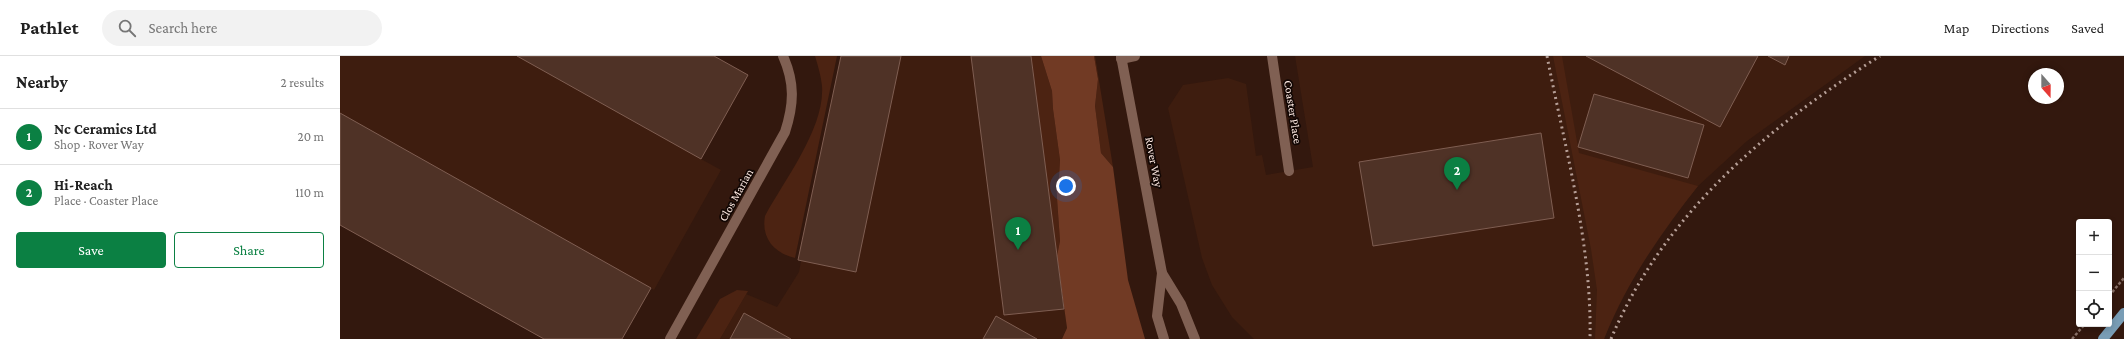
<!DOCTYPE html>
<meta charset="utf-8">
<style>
:root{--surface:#fff;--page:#f2f2f2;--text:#222;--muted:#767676;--line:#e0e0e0;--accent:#0b8043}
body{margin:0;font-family:"Crimson Pro",serif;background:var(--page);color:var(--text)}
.controls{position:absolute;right:12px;bottom:12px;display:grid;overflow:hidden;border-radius:4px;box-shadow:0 2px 6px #0003}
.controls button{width:36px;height:36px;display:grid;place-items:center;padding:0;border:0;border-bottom:1px solid var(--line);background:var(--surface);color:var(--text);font:20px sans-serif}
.compass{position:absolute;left:1688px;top:12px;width:36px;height:36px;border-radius:50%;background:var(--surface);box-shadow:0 2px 6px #0003;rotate:159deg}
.you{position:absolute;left:726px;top:130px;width:14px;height:14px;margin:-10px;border:3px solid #fff;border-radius:50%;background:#1a73e8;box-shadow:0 0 0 6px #1a73e833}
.badge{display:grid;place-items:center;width:26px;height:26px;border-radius:50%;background:var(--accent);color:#fff;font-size:13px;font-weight:700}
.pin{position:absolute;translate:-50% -33px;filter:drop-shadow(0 1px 2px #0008)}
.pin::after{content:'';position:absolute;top:21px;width:14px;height:12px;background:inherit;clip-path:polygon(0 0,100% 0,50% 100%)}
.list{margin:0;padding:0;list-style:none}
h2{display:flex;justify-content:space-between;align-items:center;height:52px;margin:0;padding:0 16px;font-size:17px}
h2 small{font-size:13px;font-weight:400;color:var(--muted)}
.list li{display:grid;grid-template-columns:26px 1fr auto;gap:12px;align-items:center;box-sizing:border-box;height:56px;padding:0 16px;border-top:1px solid var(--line)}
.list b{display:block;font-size:15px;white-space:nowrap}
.list p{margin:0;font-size:13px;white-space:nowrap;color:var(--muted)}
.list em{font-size:13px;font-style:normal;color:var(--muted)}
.actions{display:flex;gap:8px;padding:12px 16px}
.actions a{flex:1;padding:9px 0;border:1px solid var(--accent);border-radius:4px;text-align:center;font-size:14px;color:var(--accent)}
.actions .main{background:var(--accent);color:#fff}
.icon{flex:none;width:22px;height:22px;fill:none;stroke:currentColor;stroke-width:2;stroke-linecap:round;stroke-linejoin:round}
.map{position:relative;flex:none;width:1784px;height:283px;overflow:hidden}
header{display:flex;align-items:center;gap:24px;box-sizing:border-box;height:56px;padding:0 20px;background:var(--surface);border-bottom:1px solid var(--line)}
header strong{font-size:19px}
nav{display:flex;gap:22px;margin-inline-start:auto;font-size:14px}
.search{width:280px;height:36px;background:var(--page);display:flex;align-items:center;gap:10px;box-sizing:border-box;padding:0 14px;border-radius:22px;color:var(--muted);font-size:15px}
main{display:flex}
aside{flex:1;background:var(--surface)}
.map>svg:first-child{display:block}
</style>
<header>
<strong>Pathlet</strong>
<div class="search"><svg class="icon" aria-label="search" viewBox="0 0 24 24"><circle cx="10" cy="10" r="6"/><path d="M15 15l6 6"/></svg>Search here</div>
<nav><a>Map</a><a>Directions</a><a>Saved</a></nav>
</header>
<main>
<aside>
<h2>Nearby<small>2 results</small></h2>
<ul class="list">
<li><span class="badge">1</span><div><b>Nc Ceramics Ltd</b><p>Shop · Rover Way</p></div><em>20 m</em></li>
<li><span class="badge">2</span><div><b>Hi-Reach</b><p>Place · Coaster Place</p></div><em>110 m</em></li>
</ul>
<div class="actions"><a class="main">Save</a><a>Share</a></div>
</aside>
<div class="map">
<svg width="1784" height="283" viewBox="0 0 1784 283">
<rect width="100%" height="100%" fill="#33180e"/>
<g fill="#3e1d0f">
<polygon points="0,0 374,0 408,19 361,103 381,114 314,234 311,232 282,283 204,283 0,169"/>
<polygon points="501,0 691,0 727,272 722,283 380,283 406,238 437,251 459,216 461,205 458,204"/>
<polygon points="955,0 1525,0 1407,85 1358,130 1323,174 1295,217 1276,253 1264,283 914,283 892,261 872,229 862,202 828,52 843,29 888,22 906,28 916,100 922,99 926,119 973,111"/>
</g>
<g fill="#4c2312">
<path d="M475,0H497L455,202C434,197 421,182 425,160C445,123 485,72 482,30C481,20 478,10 475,0Z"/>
<polygon points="691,0 701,0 712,35 713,53 720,104 719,121 716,128 720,185 717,200"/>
<polygon points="754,0 755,0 773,111 761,97 755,50 758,22"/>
<path d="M1213,0H1222L1239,97L1358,130C1320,178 1287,226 1264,283H1255L1257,234L1251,193Z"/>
<polygon points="397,234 408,235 380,283 356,283 380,243"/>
</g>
<polygon fill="#713a24" points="701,0 754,0 758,23 755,50 761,97 773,111 788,224 805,283 722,283 727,272 717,200 720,185 716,128 719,121 720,104 713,53 712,35"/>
<g fill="#4f3226" stroke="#7f5e52">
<polygon points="177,0 374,0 408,19 361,103"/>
<polygon points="501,0 561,0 516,216 458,204"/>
<polygon points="631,0 691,0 724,253 664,259"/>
<polygon points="1246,0 1418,0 1380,71"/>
<polygon points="1428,0 1449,0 1445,9"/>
<polygon points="1254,38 1364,69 1348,122 1238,91"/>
<polygon points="0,57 311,232 282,283 204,283 0,169"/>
<polygon points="1201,77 1214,162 1033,190 1019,106"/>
<polygon points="404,257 451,283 390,283"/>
<polygon points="656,260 697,283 643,283"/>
</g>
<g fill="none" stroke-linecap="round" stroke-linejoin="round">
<g stroke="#897168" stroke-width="2.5" stroke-dasharray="3 2" stroke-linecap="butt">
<polyline points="1769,240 1784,222"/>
<polyline points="1732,283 1745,268"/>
</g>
<g stroke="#806053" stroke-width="10">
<polyline points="932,0 949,115"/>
<polyline points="781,3 795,0"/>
<path d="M330,283L445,76C454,48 455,27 443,0"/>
</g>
<g stroke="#806053" stroke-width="10">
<polyline points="781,0 822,217 817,260 824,283"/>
<polyline points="822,217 841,248 855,283"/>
</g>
<polyline stroke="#799db5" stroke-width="10" points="1763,283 1784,257"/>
<g stroke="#b69f97" stroke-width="3" stroke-dasharray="2 4" stroke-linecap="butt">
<path d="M1207,0C1225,93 1252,188 1250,283"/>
<path d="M1271,283C1323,158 1429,70 1540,0"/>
</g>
</g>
<g text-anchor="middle" stroke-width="3.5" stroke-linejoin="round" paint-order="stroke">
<g font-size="12" fill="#fce8e1" stroke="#120704">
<text transform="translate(953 56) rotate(81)" y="4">Coaster Place</text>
<text transform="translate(814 106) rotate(79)" y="4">Rover Way</text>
<text transform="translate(396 139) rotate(-61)" y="4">Clos Marian</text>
</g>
</g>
</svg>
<div class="controls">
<button>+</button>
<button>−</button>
<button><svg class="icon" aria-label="locate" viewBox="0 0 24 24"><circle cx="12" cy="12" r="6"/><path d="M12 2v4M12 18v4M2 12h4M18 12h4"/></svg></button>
</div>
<svg class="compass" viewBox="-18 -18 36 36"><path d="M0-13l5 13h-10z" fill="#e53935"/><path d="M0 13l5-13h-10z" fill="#767676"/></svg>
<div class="you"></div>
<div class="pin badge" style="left:678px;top:194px">1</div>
<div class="pin badge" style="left:1117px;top:134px">2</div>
</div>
</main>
